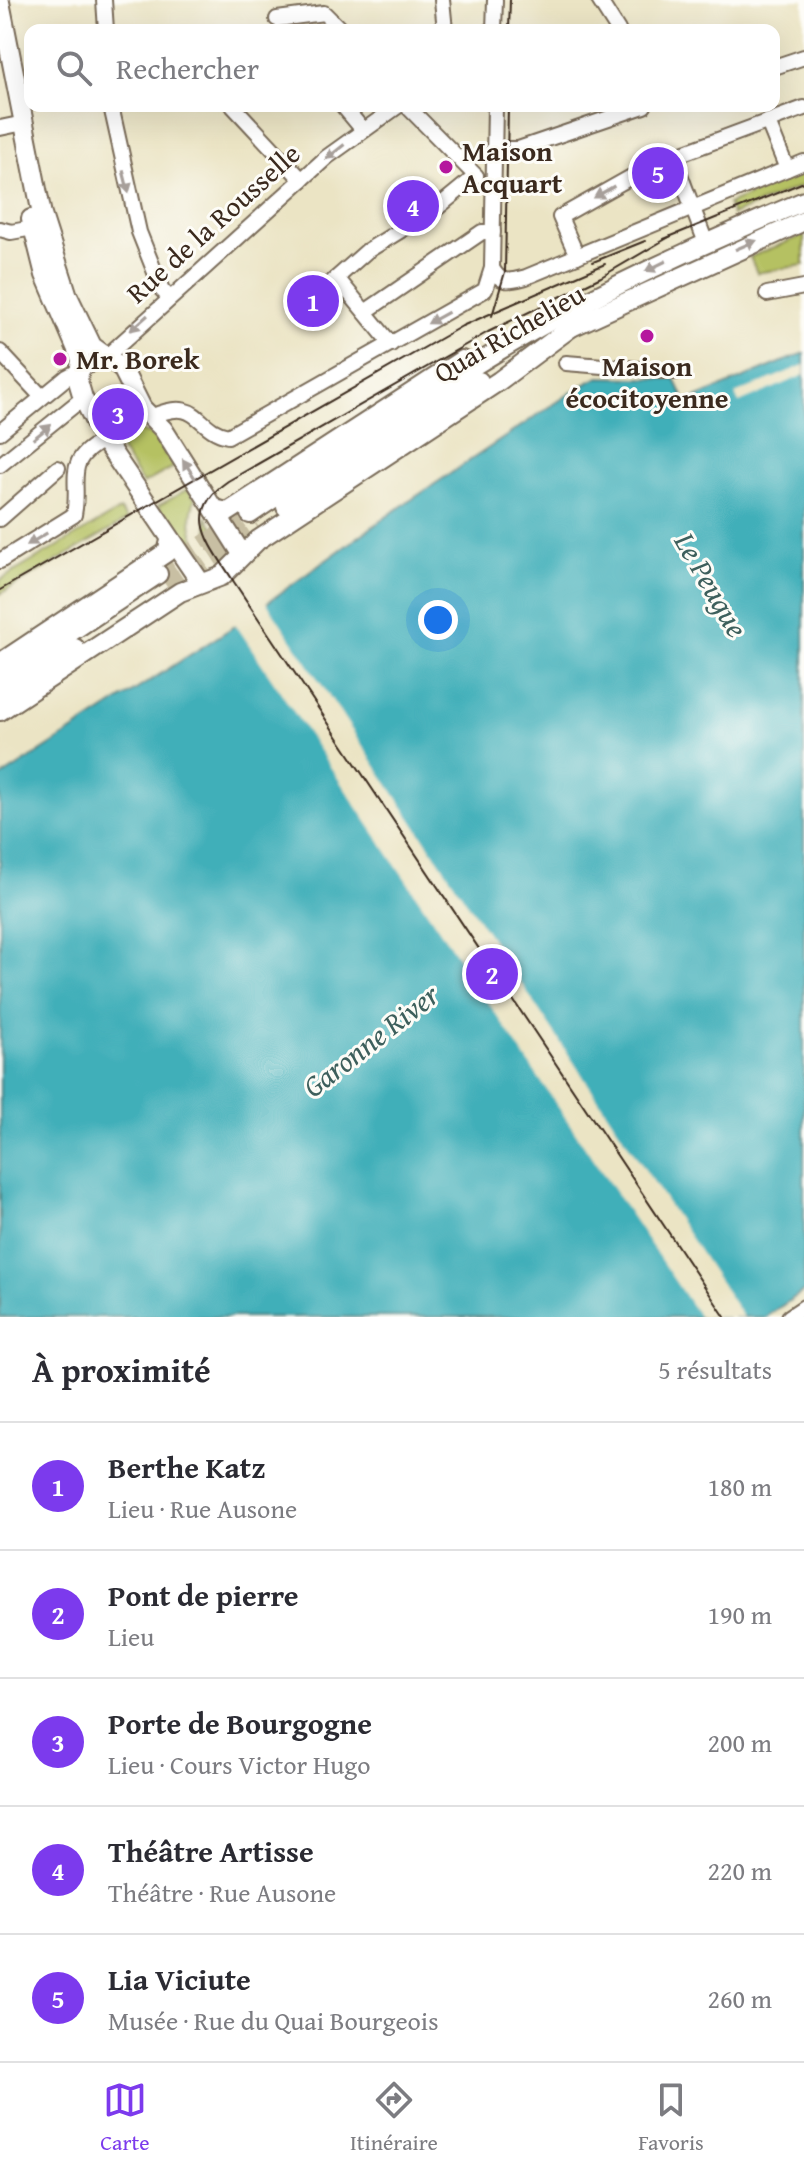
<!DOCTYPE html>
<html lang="fr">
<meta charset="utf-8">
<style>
:root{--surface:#fff;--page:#f2f2f3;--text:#2b2b33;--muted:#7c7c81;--line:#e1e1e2;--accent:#7c3aed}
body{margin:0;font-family:"Gentium Book Plus",serif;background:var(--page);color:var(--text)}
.you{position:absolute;left:438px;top:620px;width:28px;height:28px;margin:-20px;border:6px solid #fff;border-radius:50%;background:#1a73e8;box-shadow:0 0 0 12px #1a73e833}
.badge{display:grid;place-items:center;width:52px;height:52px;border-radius:50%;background:var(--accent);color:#fff;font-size:26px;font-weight:700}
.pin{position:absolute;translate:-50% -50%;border:4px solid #fff;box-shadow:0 2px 8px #0006}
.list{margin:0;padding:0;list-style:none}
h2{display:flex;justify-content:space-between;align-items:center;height:104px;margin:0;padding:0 32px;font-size:34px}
h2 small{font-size:26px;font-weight:400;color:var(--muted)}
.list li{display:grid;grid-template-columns:52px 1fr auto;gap:24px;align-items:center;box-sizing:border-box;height:128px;padding:0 32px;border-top:2px solid var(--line)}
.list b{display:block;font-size:30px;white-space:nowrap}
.list p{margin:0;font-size:26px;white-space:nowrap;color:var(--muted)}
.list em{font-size:26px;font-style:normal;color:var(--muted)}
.icon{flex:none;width:44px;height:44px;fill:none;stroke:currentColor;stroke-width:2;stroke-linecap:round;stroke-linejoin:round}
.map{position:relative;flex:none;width:804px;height:1317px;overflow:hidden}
.search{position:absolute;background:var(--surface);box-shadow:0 8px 32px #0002;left:24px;right:24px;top:24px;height:88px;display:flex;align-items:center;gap:20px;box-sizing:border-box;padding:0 28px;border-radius:16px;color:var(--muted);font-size:30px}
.sheet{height:744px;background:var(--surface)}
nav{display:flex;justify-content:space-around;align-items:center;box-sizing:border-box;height:112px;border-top:2px solid var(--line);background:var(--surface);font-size:22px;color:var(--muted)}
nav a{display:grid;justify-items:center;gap:4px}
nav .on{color:var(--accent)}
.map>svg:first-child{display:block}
</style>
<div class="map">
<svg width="804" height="1317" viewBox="0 0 804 1317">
<rect width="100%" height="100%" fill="#fdfcf7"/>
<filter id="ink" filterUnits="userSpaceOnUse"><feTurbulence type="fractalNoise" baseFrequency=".0125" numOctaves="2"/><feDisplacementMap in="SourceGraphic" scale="16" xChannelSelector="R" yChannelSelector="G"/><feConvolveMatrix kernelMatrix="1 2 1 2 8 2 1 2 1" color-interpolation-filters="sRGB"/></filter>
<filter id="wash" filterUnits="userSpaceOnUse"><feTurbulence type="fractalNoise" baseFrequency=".006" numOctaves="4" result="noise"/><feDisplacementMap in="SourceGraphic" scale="32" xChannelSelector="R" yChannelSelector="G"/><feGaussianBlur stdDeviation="1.8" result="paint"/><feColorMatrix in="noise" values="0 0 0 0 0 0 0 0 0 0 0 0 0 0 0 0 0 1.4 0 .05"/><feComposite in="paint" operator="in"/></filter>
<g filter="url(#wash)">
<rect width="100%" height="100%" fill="#ebe4c4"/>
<g fill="#b5c162" stroke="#787640" stroke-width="2">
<polygon points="804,172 804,185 732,215 728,204"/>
<polygon points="804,235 804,265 757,273 750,257"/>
<polygon points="134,429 152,435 174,467 143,484 121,450 123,438"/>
<path d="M188,489L195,499C185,526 195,544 211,566L195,561L158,506Z"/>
<polygon points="120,510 127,520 0,594 0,580"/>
<polygon points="206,516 223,542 223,557 208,532"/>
</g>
<polygon fill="#3fafb9" stroke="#3d6c6c" stroke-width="2" points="804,353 804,1291 765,1317 0,1317 0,778 236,625 393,512 581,386 599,377 675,379 686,402"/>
<g fill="#ebe4c4">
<polygon points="804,365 804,375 739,403 735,394"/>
<polygon points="265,600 559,1040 743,1317 699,1317 333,771 234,622"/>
</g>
</g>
<g filter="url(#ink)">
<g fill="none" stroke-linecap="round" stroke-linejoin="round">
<g stroke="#c8bfa3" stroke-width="18" stroke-dasharray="18 9" stroke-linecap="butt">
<polyline points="158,574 250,514"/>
<polyline points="167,587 258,526"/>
</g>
<defs>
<g id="minor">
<polyline points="104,0 106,30"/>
<polyline points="442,0 445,30"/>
<polyline points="599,0 618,30"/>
<polyline points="277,19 324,13 341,30"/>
<polyline points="494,30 495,0"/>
<polyline points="774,67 804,57"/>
<polyline points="111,106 139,232 162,290 169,297"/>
<polyline points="233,106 302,180"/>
<polyline points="343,106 363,130"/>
<polyline points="407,106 476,176"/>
<polyline points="768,122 787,169"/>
<polyline points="0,128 24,123"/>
<polyline points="494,149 518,149 644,106"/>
<polyline points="673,156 706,243"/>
<polyline points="0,229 11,232 33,228"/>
<polyline points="577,256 560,217 656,163 804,108"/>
<path d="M492,268C501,285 510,281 526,277L804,162"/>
<polyline points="337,278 391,344"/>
<polyline points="767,294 804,287"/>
<polyline points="315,297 367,251 437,208 476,176"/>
<polyline points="365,312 482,232 493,232"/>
<polyline points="0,352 42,397"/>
<polyline points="566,363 676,372"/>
<path d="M151,417C200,395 195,430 228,436L485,290L492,268L495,106"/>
<polyline points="0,432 67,377 107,356 327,157 398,106"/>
<polyline points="0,465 83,398"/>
<polyline points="0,519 58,468"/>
<path d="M0,561L74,515C81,480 62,461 104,440"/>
<polyline points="789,1317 804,1307"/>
</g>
<g id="major">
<polyline points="0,2 42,215 68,296 92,346 122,368 142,408 163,429 242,554"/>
<polyline points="31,219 45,275 81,359 78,381 83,398 104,440 201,583"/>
<polyline points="567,329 804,221"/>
<polyline points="286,507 479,381"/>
<polyline points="214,509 228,512 462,360"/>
<path d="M250,514C355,444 457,371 568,311C644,270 724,235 804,201"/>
<polyline points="0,663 167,552 170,541"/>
<polyline points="0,679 158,574"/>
<polyline points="0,696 75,648"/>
<polyline points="0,711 180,592 222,576 258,540 499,381 574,325"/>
</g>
</defs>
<use href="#minor" stroke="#796b58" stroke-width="18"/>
<use href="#major" stroke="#796b58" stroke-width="22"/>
<use href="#minor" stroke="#fff" stroke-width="14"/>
<use href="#major" stroke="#fff" stroke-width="18"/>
<g stroke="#3b2a1e" stroke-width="2">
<polyline points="509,30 510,0"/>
<path d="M671,236L601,277L488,332L228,481C180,514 212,546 234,582L725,1317"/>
<polyline points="664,239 804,182"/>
<polyline points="593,262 645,241"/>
<polyline points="492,316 505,272 508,106"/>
<polyline points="0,590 462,326 605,264"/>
</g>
</g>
<defs><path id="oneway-solid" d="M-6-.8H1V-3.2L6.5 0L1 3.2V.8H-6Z" transform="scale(2)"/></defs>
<g fill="#a79f9a">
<use href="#oneway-solid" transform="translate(335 152) rotate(142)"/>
<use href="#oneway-solid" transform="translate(126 182) rotate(76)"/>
<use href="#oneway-solid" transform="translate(604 192) rotate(150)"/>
<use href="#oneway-solid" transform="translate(746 245) rotate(-23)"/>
<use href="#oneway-solid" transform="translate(656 266) rotate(154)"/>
<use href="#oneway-solid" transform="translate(438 318) rotate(151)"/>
<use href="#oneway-solid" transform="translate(139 323) rotate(138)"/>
<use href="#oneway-solid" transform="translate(42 432) rotate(-39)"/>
<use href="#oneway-solid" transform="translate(189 469) rotate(-123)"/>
<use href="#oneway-solid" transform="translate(37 539) rotate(149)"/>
</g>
</g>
<g fill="#b5179e" stroke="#fdfcf7" stroke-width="3">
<circle cx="446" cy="167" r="8"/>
<circle cx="647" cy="336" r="8"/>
<circle cx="60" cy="359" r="8"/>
</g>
<g text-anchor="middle" stroke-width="6" stroke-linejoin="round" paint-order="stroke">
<g font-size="28" font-weight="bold" fill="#3b2a1e" stroke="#fdfcf7" text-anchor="start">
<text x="462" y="161">Maison<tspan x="462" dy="32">Acquart</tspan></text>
<text x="76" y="369">Mr. Borek</text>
<text x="647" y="376" text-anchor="middle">Maison<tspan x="647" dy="32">écocitoyenne</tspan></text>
</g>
<g font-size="28" fill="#3b2a1e" stroke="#fdfcf7">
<text transform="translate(213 223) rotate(-42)" y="10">Rue de la Rousselle</text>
<text transform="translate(509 333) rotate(-30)" y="10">Quai Richelieu</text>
</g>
<g font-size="30" font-style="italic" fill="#3d5f5c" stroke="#fdfcf7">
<text transform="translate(711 585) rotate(60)" y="10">Le Peugue</text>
<text transform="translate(371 1041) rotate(-38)" y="10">Garonne River</text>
</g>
</g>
</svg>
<div class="you"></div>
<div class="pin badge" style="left:313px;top:301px">1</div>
<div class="pin badge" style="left:492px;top:974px">2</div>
<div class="pin badge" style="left:118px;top:414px">3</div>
<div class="pin badge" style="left:413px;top:206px">4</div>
<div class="pin badge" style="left:658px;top:173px">5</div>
<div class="search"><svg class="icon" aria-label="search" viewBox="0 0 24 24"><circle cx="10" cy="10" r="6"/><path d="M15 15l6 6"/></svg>Rechercher</div>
</div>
<section class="sheet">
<h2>À proximité<small>5 résultats</small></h2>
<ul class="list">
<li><span class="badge">1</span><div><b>Berthe Katz</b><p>Lieu · Rue Ausone</p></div><em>180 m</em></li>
<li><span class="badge">2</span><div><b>Pont de pierre</b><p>Lieu</p></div><em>190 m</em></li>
<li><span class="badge">3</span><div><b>Porte de Bourgogne</b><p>Lieu · Cours Victor Hugo</p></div><em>200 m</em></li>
<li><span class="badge">4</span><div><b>Théâtre Artisse</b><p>Théâtre · Rue Ausone</p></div><em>220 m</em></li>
<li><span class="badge">5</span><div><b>Lia Viciute</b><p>Musée · Rue du Quai Bourgeois</p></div><em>260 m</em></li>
</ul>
</section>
<nav>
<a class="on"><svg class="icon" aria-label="map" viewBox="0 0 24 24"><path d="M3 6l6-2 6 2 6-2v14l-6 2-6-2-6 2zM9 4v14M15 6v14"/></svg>Carte</a>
<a><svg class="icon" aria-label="directions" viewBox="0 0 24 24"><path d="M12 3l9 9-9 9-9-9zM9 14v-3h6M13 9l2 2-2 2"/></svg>Itinéraire</a>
<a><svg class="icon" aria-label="saved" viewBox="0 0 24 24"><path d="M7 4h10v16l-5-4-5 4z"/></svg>Favoris</a>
</nav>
